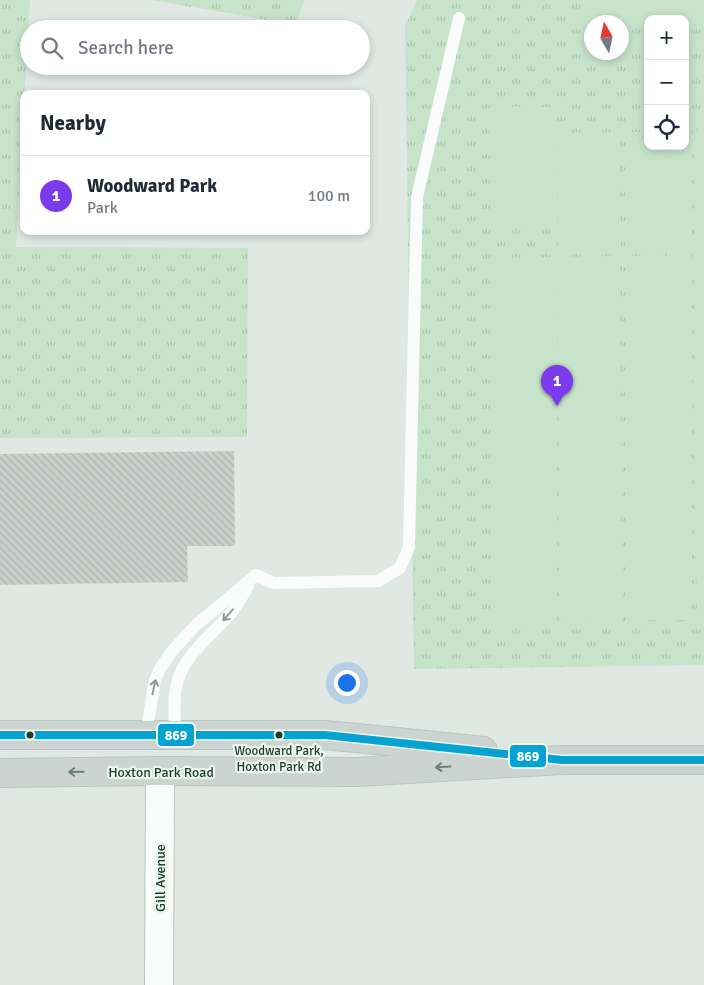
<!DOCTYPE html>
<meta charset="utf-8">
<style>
:root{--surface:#fff;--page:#f2f2f3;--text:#1f2937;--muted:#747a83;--line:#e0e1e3;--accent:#7c3aed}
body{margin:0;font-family:Signika,sans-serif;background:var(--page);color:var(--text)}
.controls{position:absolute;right:15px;top:15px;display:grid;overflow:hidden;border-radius:10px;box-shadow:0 2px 8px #0003}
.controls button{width:45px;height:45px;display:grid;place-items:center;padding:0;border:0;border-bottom:1px solid var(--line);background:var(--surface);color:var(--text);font:25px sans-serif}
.compass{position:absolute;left:584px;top:15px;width:45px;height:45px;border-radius:50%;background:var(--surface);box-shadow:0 2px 8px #0003;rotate:351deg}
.you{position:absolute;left:346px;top:682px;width:18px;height:18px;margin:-12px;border:4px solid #fff;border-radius:50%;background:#1a73e8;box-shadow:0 0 0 8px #1a73e833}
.badge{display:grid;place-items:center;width:32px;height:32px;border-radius:50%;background:var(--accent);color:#fff;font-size:16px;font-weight:700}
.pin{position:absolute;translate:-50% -41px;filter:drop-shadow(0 1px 2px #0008)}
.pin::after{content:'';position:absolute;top:26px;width:18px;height:15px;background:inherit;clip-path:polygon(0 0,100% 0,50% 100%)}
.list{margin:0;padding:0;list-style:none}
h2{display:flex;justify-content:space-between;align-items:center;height:65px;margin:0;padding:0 20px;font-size:21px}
h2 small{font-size:16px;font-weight:400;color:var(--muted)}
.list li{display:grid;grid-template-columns:32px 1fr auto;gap:15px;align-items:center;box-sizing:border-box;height:80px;padding:0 20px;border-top:1px solid var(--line)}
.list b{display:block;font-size:19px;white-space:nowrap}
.list p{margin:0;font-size:16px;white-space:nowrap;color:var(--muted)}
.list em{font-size:16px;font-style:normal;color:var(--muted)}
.icon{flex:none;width:28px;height:28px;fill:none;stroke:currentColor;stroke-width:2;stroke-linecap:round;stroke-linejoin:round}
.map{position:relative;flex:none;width:704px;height:985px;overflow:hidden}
.search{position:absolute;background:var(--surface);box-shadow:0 2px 8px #0003;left:20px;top:20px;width:350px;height:55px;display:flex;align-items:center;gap:12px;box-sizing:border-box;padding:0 18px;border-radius:28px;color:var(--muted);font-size:19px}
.panel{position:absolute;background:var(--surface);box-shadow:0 2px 8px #0003;left:20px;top:90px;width:350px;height:145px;border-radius:10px}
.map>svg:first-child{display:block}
</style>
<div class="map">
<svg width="704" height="985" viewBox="0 0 704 985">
<defs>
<pattern id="grass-tufts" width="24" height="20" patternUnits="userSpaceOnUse" patternTransform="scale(1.25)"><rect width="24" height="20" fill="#c7e3ca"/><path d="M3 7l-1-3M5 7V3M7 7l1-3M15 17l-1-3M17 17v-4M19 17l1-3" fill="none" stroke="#aac4ae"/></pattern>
<pattern id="building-back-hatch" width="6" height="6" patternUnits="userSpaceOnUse" patternTransform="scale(1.25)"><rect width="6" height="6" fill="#c8d1cc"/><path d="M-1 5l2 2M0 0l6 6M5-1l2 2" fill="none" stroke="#abb4b0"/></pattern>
</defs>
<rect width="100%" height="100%" fill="#e0e8e3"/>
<g fill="url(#grass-tufts)">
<polygon points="0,0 30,0 16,247 248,248 247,437 0,438"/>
<polygon points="152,0 304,0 296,25"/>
<polygon points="417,0 585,0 585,27 591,28 592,52 622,52 622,28 648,28 648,146 685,146 685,28 704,28 704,665 414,669 405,27"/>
</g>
<g fill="#c7e3ca">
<polygon points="585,0 704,0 704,28 685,28 685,19 648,19 648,28 622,28 622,22 592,22 591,28 585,28"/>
<polygon points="489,107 553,107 554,227 491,228"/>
<polygon points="693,130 704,130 704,250 695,250"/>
<polygon points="685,131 689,131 691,251 627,252 626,132 648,132 648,146 685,146"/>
<polygon points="620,132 621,252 558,253 557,133"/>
<polygon points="693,254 704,254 704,374 695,374"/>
<polygon points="689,255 691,376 627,377 626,256"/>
<polygon points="620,256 622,497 559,498 557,257"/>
<polygon points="553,257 554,499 491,500 490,258"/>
<polygon points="693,376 704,376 704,497 695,497"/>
<polygon points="689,377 691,498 628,499 626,378"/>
<polygon points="691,499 692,620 629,620 627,500"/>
<polygon points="695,499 704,499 704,619 697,619"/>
<polygon points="621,500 623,621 560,621 558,501"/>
<polygon points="491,502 554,502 555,622 492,623"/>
</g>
<polygon fill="url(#building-back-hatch)" points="234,451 235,546 187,546 188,582 0,585 0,454"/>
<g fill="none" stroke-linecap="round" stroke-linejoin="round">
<defs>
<polyline id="secondary" points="159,985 160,771"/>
<g id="primary">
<polyline points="0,735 325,735 387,741 483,751"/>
<polyline points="0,773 160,771 358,772 562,760 704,760"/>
</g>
</defs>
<use href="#secondary" stroke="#b9c5be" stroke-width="30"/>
<use href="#primary" stroke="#bac5bf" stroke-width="30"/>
<g stroke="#fafcfb" stroke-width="12">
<polyline points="256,575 273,583 378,581 400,568 409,547 417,197 459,18"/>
<polyline points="146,735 155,680 161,667 173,650 197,624 219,606 256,575"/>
<path d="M175,735C175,720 173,703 176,688C181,656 211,637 231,613C237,606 242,596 248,587"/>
</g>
<use href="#secondary" stroke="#fafcfb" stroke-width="28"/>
<use href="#primary" stroke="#cbd4d0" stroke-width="28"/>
<defs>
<polyline id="bus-1" points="0,735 325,735 562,760 704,760"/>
</defs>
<use href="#bus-1" stroke="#edf7f0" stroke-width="11"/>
<use href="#bus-1" stroke="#04a3d2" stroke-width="8"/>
</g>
<defs><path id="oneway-shaft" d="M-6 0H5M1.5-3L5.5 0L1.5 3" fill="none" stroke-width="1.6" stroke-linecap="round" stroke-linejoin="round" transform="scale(1.25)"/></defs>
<g stroke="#8c9c94">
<use href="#oneway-shaft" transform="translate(228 615) rotate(131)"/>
<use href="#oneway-shaft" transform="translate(154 687) rotate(-78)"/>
</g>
<g stroke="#6b8077">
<use href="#oneway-shaft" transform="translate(443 767) rotate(177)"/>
<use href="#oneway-shaft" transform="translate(76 772) rotate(179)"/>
</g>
<g fill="#1d3c2e" stroke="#edf7f0" stroke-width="2">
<circle cx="30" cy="735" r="4.5"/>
<circle cx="279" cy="735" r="4.5"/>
</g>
<g text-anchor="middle" stroke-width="4.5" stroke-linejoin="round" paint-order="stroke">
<g font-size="13" fill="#1d3c2e" stroke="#edf7f0">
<text x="279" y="755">Woodward Park,<tspan x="279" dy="16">Hoxton Park Rd</tspan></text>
</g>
<g font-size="14" fill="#1d3c2e" stroke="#edf7f0">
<text x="161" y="777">Hoxton Park Road</text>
<text transform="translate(160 878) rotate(-90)" y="5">Gill Avenue</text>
</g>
</g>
<g stroke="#edf7f0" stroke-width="2">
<rect x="157" y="723" width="38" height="24" rx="5" fill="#04a3d2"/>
<rect x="509" y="744" width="38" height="24" rx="5" fill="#04a3d2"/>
</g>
<g font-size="14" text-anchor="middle" font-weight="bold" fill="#fff">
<text x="176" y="740">869</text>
<text x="528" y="761">869</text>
</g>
</svg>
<div class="controls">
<button>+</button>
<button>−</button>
<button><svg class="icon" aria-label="locate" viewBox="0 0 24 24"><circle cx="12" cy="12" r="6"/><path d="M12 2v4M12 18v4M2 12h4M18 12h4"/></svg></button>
</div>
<svg class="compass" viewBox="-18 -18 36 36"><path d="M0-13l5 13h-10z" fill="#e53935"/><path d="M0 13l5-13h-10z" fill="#747a83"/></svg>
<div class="you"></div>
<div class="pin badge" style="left:557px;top:406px">1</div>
<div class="search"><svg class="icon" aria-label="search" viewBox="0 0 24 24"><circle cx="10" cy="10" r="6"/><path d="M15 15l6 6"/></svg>Search here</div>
<section class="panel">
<h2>Nearby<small></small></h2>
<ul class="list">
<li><span class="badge">1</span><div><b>Woodward Park</b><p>Park</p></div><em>100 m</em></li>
</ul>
</section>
</div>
